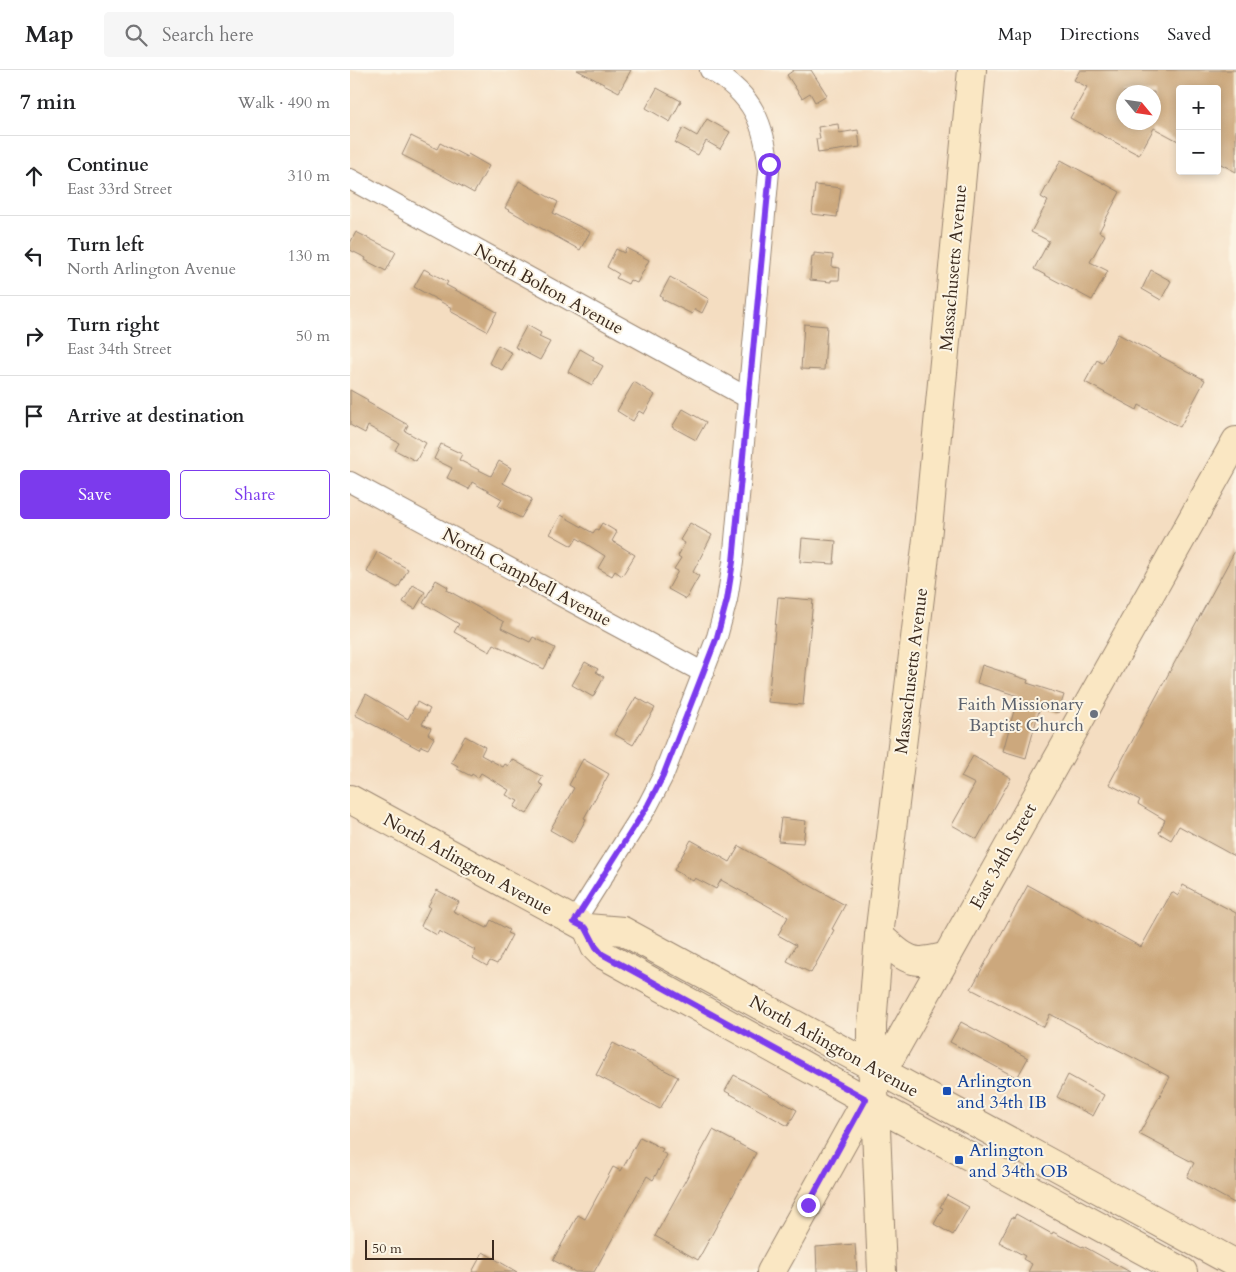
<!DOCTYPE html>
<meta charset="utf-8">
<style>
:root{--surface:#fff;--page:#f6f6f6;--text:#202124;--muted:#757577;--line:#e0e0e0;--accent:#7c3aed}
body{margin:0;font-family:Cardo,serif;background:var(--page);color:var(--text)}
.controls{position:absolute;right:15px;top:15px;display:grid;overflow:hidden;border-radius:5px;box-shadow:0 2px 8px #0003}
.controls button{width:45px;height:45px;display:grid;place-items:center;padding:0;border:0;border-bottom:1px solid var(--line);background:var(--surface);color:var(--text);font:25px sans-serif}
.compass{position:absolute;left:766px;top:15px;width:45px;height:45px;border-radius:50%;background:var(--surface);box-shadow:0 2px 8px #0003;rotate:119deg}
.scale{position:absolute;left:15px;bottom:12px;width:129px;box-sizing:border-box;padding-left:5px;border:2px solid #3b2a1e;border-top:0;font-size:14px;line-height:18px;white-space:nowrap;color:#3b2a1e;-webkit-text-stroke:4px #fcf5e5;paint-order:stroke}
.stop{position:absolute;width:15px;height:15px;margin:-11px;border:4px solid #7c3aed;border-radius:50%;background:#fff}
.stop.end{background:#7c3aed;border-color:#fff;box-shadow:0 1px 5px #0008}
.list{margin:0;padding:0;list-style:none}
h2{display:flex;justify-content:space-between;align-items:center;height:65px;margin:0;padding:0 20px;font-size:21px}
h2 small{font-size:16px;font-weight:400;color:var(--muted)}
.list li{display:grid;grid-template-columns:32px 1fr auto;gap:15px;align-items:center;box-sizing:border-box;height:80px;padding:0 20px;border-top:1px solid var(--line)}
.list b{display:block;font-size:19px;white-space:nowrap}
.list p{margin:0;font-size:16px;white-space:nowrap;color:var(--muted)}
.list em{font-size:16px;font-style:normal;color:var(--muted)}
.actions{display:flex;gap:10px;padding:15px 20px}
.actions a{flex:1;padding:11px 0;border:1px solid var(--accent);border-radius:5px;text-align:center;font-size:18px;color:var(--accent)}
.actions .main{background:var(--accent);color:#fff}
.icon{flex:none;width:28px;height:28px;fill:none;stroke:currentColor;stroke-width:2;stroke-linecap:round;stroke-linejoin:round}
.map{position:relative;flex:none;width:886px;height:1202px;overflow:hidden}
header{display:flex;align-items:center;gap:30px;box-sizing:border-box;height:70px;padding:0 25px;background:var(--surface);border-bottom:1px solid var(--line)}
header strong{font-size:24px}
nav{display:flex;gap:28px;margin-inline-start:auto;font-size:18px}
.search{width:350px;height:45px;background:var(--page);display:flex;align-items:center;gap:12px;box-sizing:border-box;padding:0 18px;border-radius:5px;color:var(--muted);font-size:19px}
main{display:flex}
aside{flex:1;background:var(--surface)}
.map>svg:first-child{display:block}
</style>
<header>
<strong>Map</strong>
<div class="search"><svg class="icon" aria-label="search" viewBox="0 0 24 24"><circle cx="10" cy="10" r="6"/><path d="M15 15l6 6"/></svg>Search here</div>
<nav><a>Map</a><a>Directions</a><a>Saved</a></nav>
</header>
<main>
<aside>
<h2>7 min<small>Walk · 490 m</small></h2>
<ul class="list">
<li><svg class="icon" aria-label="ahead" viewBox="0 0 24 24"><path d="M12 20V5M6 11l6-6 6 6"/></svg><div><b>Continue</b><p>East 33rd Street</p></div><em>310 m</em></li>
<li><svg class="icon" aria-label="left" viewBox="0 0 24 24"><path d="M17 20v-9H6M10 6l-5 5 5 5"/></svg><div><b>Turn left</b><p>North Arlington Avenue</p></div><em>130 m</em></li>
<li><svg class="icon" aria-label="right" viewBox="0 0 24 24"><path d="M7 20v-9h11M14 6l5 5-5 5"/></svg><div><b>Turn right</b><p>East 34th Street</p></div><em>50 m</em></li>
<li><svg class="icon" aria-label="arrive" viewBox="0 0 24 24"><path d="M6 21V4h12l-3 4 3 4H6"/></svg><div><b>Arrive at destination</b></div></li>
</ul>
<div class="actions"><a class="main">Save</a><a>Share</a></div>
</aside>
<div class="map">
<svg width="886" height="1202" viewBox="0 0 886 1202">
<rect width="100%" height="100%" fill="#fcf5e5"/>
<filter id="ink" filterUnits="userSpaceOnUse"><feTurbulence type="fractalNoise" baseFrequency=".02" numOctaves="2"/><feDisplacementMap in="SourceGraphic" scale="10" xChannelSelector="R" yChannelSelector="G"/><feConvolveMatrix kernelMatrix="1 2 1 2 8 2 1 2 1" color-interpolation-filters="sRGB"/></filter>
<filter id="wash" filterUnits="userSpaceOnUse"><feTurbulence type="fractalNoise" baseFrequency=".0096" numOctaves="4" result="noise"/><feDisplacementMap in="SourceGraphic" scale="20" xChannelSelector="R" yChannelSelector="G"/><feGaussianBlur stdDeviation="1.12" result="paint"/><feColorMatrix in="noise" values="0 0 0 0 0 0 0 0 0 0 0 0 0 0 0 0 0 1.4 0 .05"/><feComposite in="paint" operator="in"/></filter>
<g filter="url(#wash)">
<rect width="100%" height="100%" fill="#f4ddc1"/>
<g id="blocks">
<g fill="#cca87d" fill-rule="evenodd">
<polygon points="227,0 281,0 269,22"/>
<polygon points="444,0 461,0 477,25 465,32 460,23 452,28 437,5"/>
<path d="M730,0H886V102L867,92V19H830V72L804,58L789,85L720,48L737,17L724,10ZM774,22H804V52H774Z"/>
<polygon points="307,18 331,31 320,52 296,38"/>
<polygon points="357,49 380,62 370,79 356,71 348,85 325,73 333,58 347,66"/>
<polygon points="488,54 489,63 508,60 510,77 468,83 466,69 470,69 468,57"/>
<polygon points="61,66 87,79 90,73 117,87 118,84 139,96 124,123 86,102 52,85"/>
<polygon points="711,90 770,122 749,162 755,165 740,192 758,201 742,230 684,199 699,171 681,162 698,131 691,127"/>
<polygon points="169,111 208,132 203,143 240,162 230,180 155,138"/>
<polygon points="465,115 491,118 487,147 462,144"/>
<polygon points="6,162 46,182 36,201 15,190 16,188 0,180 0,173"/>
<polygon points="276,178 299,190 287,213 280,210 278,214 266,208 269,204 257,197 266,179 274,183"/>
<polygon points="464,183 483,185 482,197 490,198 489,210 481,210 481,212 460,210 462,186 464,186"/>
<polygon points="74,199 98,212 96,215 147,242 137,261 100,241 102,238 64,217"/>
<polygon points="801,200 821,211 811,230 792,219"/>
<polygon points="320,207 359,229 352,243 345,239 342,244 312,229 312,227 310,226"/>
<polygon points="454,254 477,256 474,300 451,299"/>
<polygon points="177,255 191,263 189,267 200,272 190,290 165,277"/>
<polygon points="768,264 855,310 830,357 789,335 787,340 735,312 747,290 752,293"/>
<polygon points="148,275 162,283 152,300 139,293"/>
<polygon points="230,279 244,287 242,290 253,296 242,315 218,302"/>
<polygon points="284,312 305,325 294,344 289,341 283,351 267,341"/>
<polygon points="0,320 18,330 17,332 58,355 55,361 76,373 66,391 45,380 49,373 18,356 15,363 0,355"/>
<polygon points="333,339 356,352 346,370 322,357"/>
<polygon points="91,374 112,384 109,390 141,406 149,391 161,398 153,413 182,429 171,448 148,436 152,429 122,412 119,419 97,408 102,398 84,389"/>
<polygon points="211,445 243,463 246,459 248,460 252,453 267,462 262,471 285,485 272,506 265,501 262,506 248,498 255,486 227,468 222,476 200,464"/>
<polygon points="340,453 362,465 343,502 349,506 336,529 318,519 328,501 324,499 331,488 328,486 335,473 330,470"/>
<polygon points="452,468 486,471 484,494 450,492"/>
<polygon points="886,479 886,787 829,756 821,770 809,763 815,750 788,734 790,730 759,714"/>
<polygon points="27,482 58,499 48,518 17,502"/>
<polygon points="86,510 98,517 97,520 154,552 151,558 180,572 183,567 205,578 194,599 144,574 140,582 104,562 109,554 73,533"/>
<polygon points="63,515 75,522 65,539 53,532"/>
<polygon points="428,527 463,530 453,635 418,632"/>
<polygon points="235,592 248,599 246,602 254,607 243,627 222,615"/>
<polygon points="632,595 678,610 677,613 714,625 708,643 690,637 676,688 653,681 668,626 627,613"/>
<polygon points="16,624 58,649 67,632 80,639 72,654 81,658 78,664 84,668 78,679 71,676 69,679 5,645"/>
<polygon points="286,627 305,638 283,675 264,664"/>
<polygon points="115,666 135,677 131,685 153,697 155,694 158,696 162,689 193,707 189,713 194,716 177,744 164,737 168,731 156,725 159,720 131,703 128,708 122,704 121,706 107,699 108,696 101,692"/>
<polygon points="623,686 661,708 627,769 602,755 625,714 611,707"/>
<polygon points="233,689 259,704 234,748 236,749 223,773 200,760 224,718 219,715"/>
<polygon points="431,748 456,751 453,773 428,771"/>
<polygon points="341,770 380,792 389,776 495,835 482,859 484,860 461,903 437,891 446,875 428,865 438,847 371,810 366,819 345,808 343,811 324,800"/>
<polygon points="678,815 791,877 822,822 828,826 833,815 886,843 886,1134 837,1107 844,1093 789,1064 820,1007 700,944 694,957 621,919"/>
<polygon points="87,820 109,832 103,841 137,858 141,850 159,860 157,863 162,865 147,894 140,891 137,896 123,888 125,883 124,882 125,880 89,861 87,865 71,856 80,837 78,836"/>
<polygon points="611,952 678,988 667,1008 600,972"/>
<polygon points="263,973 328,1007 310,1039 246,1005"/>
<polygon points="384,1005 447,1040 438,1056 375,1021"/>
<polygon points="718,1005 754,1025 743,1046 707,1027"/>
<polygon points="363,1060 406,1083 348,1190 305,1166"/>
<polygon points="290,1067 313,1079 311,1082 317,1085 303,1110 297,1106 244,1202 225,1202 203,1190 228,1145 235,1149 263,1097 271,1101"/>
<polygon points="597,1125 619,1137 603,1165 584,1154 593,1138 590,1137"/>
<polygon points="666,1144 702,1164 703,1162 732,1177 733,1176 780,1202 678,1202 682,1194 673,1189 675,1186 649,1172 662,1147 664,1148"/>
<polygon points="505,1174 507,1202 467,1202 466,1177"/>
<polygon points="133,1182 167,1202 122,1202"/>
</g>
</g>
</g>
<g filter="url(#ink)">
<use href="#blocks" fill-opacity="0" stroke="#988470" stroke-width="1"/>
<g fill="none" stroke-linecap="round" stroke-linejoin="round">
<defs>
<g id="minor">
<polyline points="0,109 398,328"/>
<polyline points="0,412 354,603"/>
<path d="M224,852L298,735L313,706L367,567L377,530L383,492L419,101C415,54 403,24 360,0"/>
</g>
<g id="secondary">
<polyline points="0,729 237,858 273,861 886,1194"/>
<polyline points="237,858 245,877 252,884 525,1035 833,1202"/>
<path d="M529,866C541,875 553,890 569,891C577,891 588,888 596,887"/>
<path d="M421,1202C574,924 732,649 886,371"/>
<polyline points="532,1202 525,1035 522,997 522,955 529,866 577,469 622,0"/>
</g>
</defs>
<use href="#minor" stroke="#988470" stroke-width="22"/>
<use href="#secondary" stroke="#988470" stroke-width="30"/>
<use href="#minor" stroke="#fff" stroke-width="20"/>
<use href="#secondary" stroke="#fae7c3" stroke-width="28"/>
</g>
</g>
<g fill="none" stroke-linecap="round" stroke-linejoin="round" filter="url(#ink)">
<polyline stroke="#7c3aed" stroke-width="6" points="419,94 420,101 383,492 377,530 367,567 313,706 298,735 224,852 236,858 246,877 252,884 516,1029 458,1135"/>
</g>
<circle fill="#6b7280" stroke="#fcf5e5" stroke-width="2" cx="744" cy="644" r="5"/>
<g fill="#1a4fb4" stroke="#fcf5e5" stroke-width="2">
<rect x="592" y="1016" width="10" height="10" rx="2.5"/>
<rect x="604" y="1085" width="10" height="10" rx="2.5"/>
</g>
<g text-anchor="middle" stroke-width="4" stroke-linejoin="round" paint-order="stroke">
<g font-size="18" fill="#3b2a1e" stroke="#fcf5e5">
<text transform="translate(603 198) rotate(-85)" y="6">Massachusetts Avenue</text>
<text transform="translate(199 219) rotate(29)" y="6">North Bolton Avenue</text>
<text transform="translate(177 507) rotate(28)" y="6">North Campbell Avenue</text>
<text transform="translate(561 601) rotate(-83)" y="6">Massachusetts Avenue</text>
<text transform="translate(653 786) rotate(-61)" y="6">East 34th Street</text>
<text transform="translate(118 794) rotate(29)" y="6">North Arlington Avenue</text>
<text transform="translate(484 976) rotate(29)" y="6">North Arlington Avenue</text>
</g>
<g font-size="18" fill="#5b616d" stroke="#fcf5e5" text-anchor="end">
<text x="734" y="640">Faith Missionary<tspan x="734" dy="21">Baptist Church</tspan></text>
</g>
<g font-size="18" fill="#164399" stroke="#fcf5e5" text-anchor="start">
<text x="607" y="1017">Arlington<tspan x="607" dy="21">and 34th IB</tspan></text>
<text x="619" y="1086">Arlington<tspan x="619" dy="21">and 34th OB</tspan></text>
</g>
</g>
</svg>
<div class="controls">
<button>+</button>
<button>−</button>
</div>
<svg class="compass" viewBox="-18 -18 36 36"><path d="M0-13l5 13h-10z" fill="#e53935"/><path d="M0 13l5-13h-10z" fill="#757577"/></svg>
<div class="scale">50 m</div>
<div class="stop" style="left:419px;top:94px"></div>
<div class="stop end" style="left:458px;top:1135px"></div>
</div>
</main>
